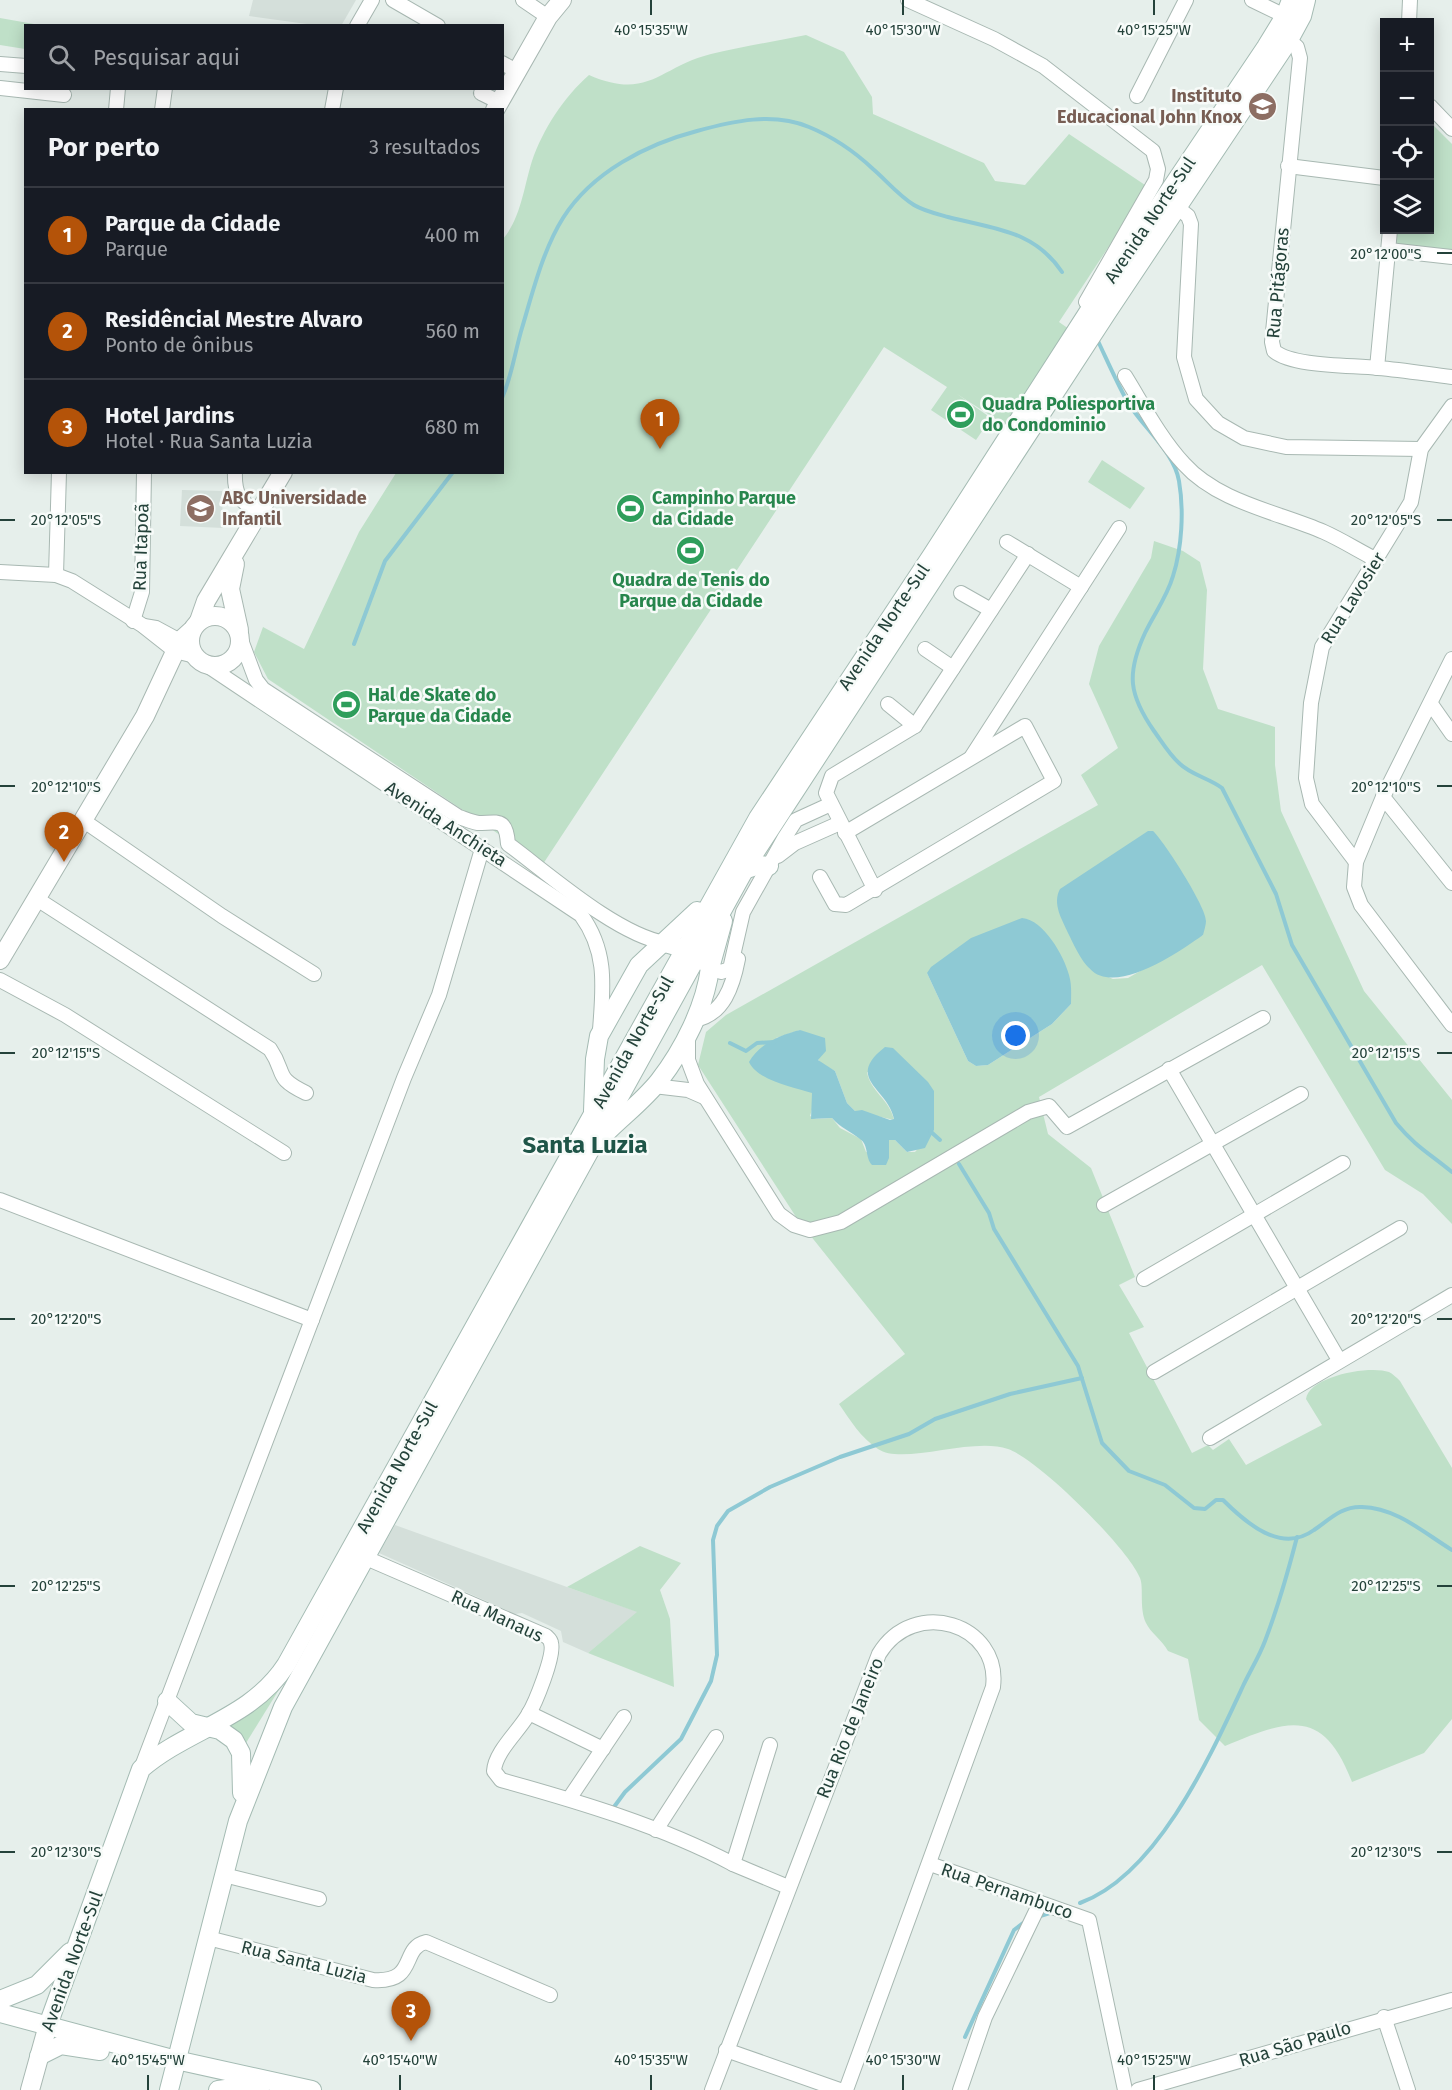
<!DOCTYPE html>
<html lang="pt">
<meta charset="utf-8">
<style>
:root{--surface:#171b24;--page:#20242c;--text:#f1f3f6;--muted:#9ea1a6;--line:#363941;--accent:#b45309}
body{margin:0;font-family:"Fira Sans",sans-serif;background:var(--page);color:var(--text)}
.controls{position:absolute;right:18px;top:18px;display:grid;overflow:hidden;border-radius:0px;box-shadow:0 3px 15px #0003}
.controls button{width:54px;height:54px;display:grid;place-items:center;padding:0;border:0;border-bottom:2px solid var(--line);background:var(--surface);color:var(--text);font:30px sans-serif}
.you{position:absolute;left:1016px;top:1036px;width:21px;height:21px;margin:-15px;border:4px solid #fff;border-radius:50%;background:#1a73e8;box-shadow:0 0 0 9px #1a73e833}
.badge{display:grid;place-items:center;width:39px;height:39px;border-radius:50%;background:var(--accent);color:#fff;font-size:20px;font-weight:700}
.pin{position:absolute;translate:-50% -50px;filter:drop-shadow(0 2px 3px #0008)}
.pin::after{content:'';position:absolute;top:32px;width:21px;height:18px;background:inherit;clip-path:polygon(0 0,100% 0,50% 100%)}
.list{margin:0;padding:0;list-style:none}
h2{display:flex;justify-content:space-between;align-items:center;height:78px;margin:0;padding:0 24px;font-size:26px}
h2 small{font-size:20px;font-weight:400;color:var(--muted)}
.list li{display:grid;grid-template-columns:39px 1fr auto;gap:18px;align-items:center;box-sizing:border-box;height:96px;padding:0 24px;border-top:2px solid var(--line)}
.list b{display:block;font-size:22px;white-space:nowrap}
.list p{margin:0;font-size:20px;white-space:nowrap;color:var(--muted)}
.list em{font-size:20px;font-style:normal;color:var(--muted)}
.icon{flex:none;width:33px;height:33px;fill:none;stroke:currentColor;stroke-width:2;stroke-linecap:round;stroke-linejoin:round}
.map{position:relative;flex:none;width:1452px;height:2090px;overflow:hidden}
.search{position:absolute;background:var(--surface);box-shadow:0 3px 15px #0003;left:24px;top:24px;width:480px;height:66px;display:flex;align-items:center;gap:15px;box-sizing:border-box;padding:0 21px;border-radius:0px;color:var(--muted);font-size:22px}
.panel{position:absolute;background:var(--surface);box-shadow:0 3px 15px #0003;left:24px;top:108px;width:480px;height:366px;border-radius:0px}
.map>svg:first-child{display:block}
</style>
<div class="map">
<svg width="1452" height="2090" viewBox="0 0 1452 2090">
<rect width="100%" height="100%" fill="#e6efeb"/>
<g fill="#d4dfda">
<polygon points="253,0 356,0 341,26 314,25 249,16"/>
<polygon points="182,490 222,491 223,528 180,526"/>
<polygon points="395,1525 567,1587 638,1612 588,1653 563,1642 561,1631 522,1613 515,1614 379,1553"/>
</g>
<g fill="#bfe0c8" fill-rule="evenodd">
<polygon points="0,18 34,24 26,26 25,49 0,45"/>
<path d="M806,35L844,52L872,97L873,114L984,163L995,181L1025,185L1069,134L1148,187L1059,322L1069,329L1005,425L957,394L991,418L976,440L931,410L947,387L884,347L543,864L268,679L254,652L263,627L304,649L359,532L396,473L502,472L503,239C521,218 524,186 532,161C543,129 564,97 589,75C649,101 659,67 711,54C742,47 775,41 806,35Z"/>
<polygon points="1430,122 1452,144 1452,254 1395,247 1396,230 1430,230"/>
<polygon points="1102,460 1145,488 1130,509 1088,482"/>
<path d="M1154,541L1183,551L1200,562L1207,590L1203,669L1218,709L1275,727V765L1281,811L1364,991L1452,1100V1224L1423,1194L1385,1170L1262,965L1039,1097L1048,1134L1091,1168L1135,1277L1119,1285L1144,1327L1129,1333L1192,1453L1208,1445L1213,1450L1229,1439L1246,1465L1322,1425L1306,1399C1309,1376 1370,1365 1389,1372C1393,1374 1397,1378 1400,1381L1452,1468V1719L1424,1753L1352,1782C1323,1706 1287,1720 1225,1746L1199,1720L1188,1659L1168,1651C1162,1640 1150,1632 1146,1623C1139,1608 1144,1588 1140,1578C1128,1548 1038,1459 1008,1449C972,1436 903,1466 878,1449C861,1438 850,1420 839,1404L905,1354L798,1220L698,1065L706,1032L726,1015L1098,805L1081,775L1118,748L1089,684L1099,646L1151,558ZM1203,935L1128,978L1113,979L1090,969L1074,942ZM927,973L1071,1004L1052,1024L988,1065L976,1066L968,1061ZM800,1030L821,1064L835,1071L847,1103L855,1111L894,1120C890,1100 870,1091 867,1072L934,1101V1130L915,1152H907L895,1140H888L889,1158L866,1152L861,1139L840,1128L832,1118L816,1119L810,1116L814,1103L813,1093L776,1038Z"/>
<polygon points="640,1546 681,1563 660,1590 670,1619 674,1687 588,1653 637,1612 567,1587"/>
<polygon points="280,1688 246,1743 228,1724"/>
</g>
<g fill="#8ec9d4">
<path d="M1148,831H1153C1164,841 1207,908 1206,921C1206,925 1204,931 1203,935C1179,952 1116,996 1090,969C1081,961 1073,943 1068,933C1062,919 1052,904 1060,889Z"/>
<path d="M1022,918C1044,920 1064,956 1069,975C1072,985 1071,995 1071,1004L1052,1024L988,1065L976,1066L968,1061L927,973L931,967L971,938Z"/>
<path d="M800,1030L825,1038L826,1051L818,1060L835,1071L847,1103L855,1111L862,1110L890,1120L894,1119C888,1088 844,1079 885,1047L893,1048L928,1082L934,1091V1130L925,1148L907,1152L895,1140H889V1158L886,1165H872C865,1158 869,1145 860,1139C850,1131 841,1128 832,1118L811,1119L812,1093C794,1087 758,1081 749,1062C759,1044 780,1035 800,1030Z"/>
</g>
<g fill="none" stroke-linecap="round" stroke-linejoin="round">
<g stroke="#8ec9d4" stroke-width="4">
<path d="M1097,339C1107,360 1116,381 1127,401C1142,427 1174,451 1179,481C1184,510 1182,548 1173,576C1167,597 1154,614 1145,633C1126,674 1129,695 1154,731C1162,742 1169,754 1179,763C1191,775 1209,778 1222,788L1276,894L1292,945L1396,1123C1416,1147 1429,1153 1452,1172"/>
<path d="M502,398C512,376 515,351 522,328C533,291 543,250 563,218C592,172 647,144 697,131C733,121 773,112 809,127C831,136 855,152 873,169C887,181 898,195 914,205C924,211 937,214 948,217C994,229 1034,230 1062,272"/>
<polyline points="354,644 385,561 453,472"/>
<polyline points="730,1043 746,1051 757,1043 775,1042"/>
<polyline points="930,1131 940,1140"/>
<path d="M959,1164L989,1213L994,1229L1078,1366L1102,1443L1129,1471L1165,1485L1194,1508L1205,1509L1216,1500H1223C1246,1523 1281,1554 1314,1530C1330,1519 1342,1506 1362,1507C1397,1508 1424,1533 1452,1550"/>
<polyline points="611,1811 625,1792 681,1739 711,1681 717,1655 713,1540 717,1526 728,1511 770,1487 840,1457 909,1434 935,1419 1010,1394 1082,1378"/>
<path d="M1080,1903C1157,1875 1210,1757 1243,1686C1250,1671 1259,1657 1265,1641C1278,1607 1288,1572 1297,1537"/>
<polyline points="1037,1917 1053,1912"/>
<polyline points="965,2037 1014,1930 1027,1920"/>
</g>
<defs>
<g id="minor">
<polyline points="393,0 438,26"/>
<polyline points="523,0 548,17"/>
<polyline points="908,0 994,39 1043,66 1153,151 1158,169 1156,180 1086,302"/>
<polyline points="1252,0 1285,16"/>
<polyline points="1409,22 1410,0"/>
<polyline points="357,26 372,0"/>
<path d="M1289,40L1297,47L1300,58L1272,342L1274,351C1293,367 1353,365 1378,368C1403,370 1427,374 1452,377"/>
<polyline points="502,63 518,72"/>
<polyline points="0,64 26,66"/>
<polyline points="0,88 64,95"/>
<polyline points="481,93 499,102"/>
<polyline points="1137,96 1186,0"/>
<polyline points="1430,106 1452,129"/>
<polyline points="116,110 118,88"/>
<polyline points="162,110 165,88"/>
<polyline points="332,110 336,88"/>
<polyline points="1288,166 1384,178"/>
<polyline points="1178,208 1188,216 1191,224 1184,357 1196,399 1218,423 1244,438 1286,447 1421,449"/>
<polyline points="1389,250 1452,257"/>
<polyline points="1377,368 1390,230"/>
<path d="M1125,376C1143,405 1160,438 1184,464C1218,502 1278,512 1324,532C1342,540 1359,551 1377,560"/>
<path d="M235,472C234,495 240,502 260,513"/>
<polyline points="1007,542 1081,587"/>
<polyline points="0,572 56,575 72,581 142,625 175,651 195,656"/>
<polyline points="56,575 59,472"/>
<polyline points="961,593 991,610"/>
<polyline points="133,621 142,592 144,472"/>
<polyline points="144,626 156,628 180,641"/>
<path d="M241,640L256,680L263,689L459,817C465,819 472,822 478,823C498,823 506,817 508,844C550,875 616,934 665,943"/>
<polyline points="925,649 953,668"/>
<polyline points="1452,659 1383,797 1356,862 1354,887 1361,905 1452,1025"/>
<path d="M205,664L581,915C608,952 603,988 600,1030"/>
<polyline points="888,704 915,726"/>
<polyline points="1431,704 1452,734"/>
<polyline points="972,756 1119,528"/>
<polyline points="1383,797 1452,883"/>
<polyline points="84,821 222,916 314,974"/>
<polyline points="778,856 795,843 840,823"/>
<polyline points="1356,862 1312,804 1306,778 1311,703 1322,647 1411,502 1421,449 1452,406"/>
<polyline points="820,877 835,904 846,905 1054,781 1025,726 845,833"/>
<polyline points="875,890 826,793 832,776 915,726 1028,554"/>
<path d="M37,899L270,1049C287,1074 273,1077 306,1093"/>
<polyline points="710,968 721,972 730,969 743,912 785,837 796,820 831,804"/>
<polyline points="0,980 65,1015 284,1153"/>
<path d="M694,1020C724,1015 733,985 738,959"/>
<polyline points="688,1038 688,1060 697,1084 779,1214 794,1225 810,1230 841,1222 1028,1112 1049,1106 1067,1127 1263,1018"/>
<polyline points="1169,1069 1339,1360"/>
<polyline points="654,1086 688,1090 704,1097"/>
<polyline points="0,1200 312,1320"/>
<polyline points="1104,1205 1301,1094"/>
<polyline points="1144,1279 1343,1163"/>
<polyline points="1154,1372 1400,1228"/>
<polyline points="1210,1438 1452,1295"/>
<path d="M366,1558L546,1636C548,1638 551,1640 551,1643C555,1655 535,1704 528,1715C518,1732 495,1752 494,1771L501,1780C580,1802 661,1826 733,1864L770,1745"/>
<polyline points="529,1713 603,1749"/>
<polyline points="141,1769 404,1078 439,995 482,849"/>
<polyline points="569,1799 624,1717"/>
<polyline points="656,1830 716,1737"/>
<polyline points="733,1864 788,1887"/>
<polyline points="930,1864 1089,1920 1125,2090"/>
<polyline points="224,1875 319,1899"/>
<path d="M208,1938L373,1980C418,1983 400,1948 426,1942L550,1995"/>
<polyline points="1384,2017 1408,2090"/>
<polyline points="726,2050 840,2090"/>
<path d="M712,2090L879,1654C914,1596 1001,1624 993,1687L846,2090"/>
<polyline points="960,2090 985,2017 1040,1903"/>
<polyline points="1138,2090 1452,2000"/>
</g>
<g id="tertiary">
<polyline points="495,110 548,17 562,0"/>
<polyline points="235,564 230,589 239,630"/>
<circle cx="215" cy="641" r="25"/>
<polyline points="199,621 206,601 283,472"/>
<polyline points="0,960 145,716 180,641 191,631"/>
<polyline points="30,2090 48,2025"/>
</g>
<g id="secondary">
<polyline points="744,870 759,865 769,866"/>
<polyline points="710,968 723,921"/>
<polyline points="593,1111 595,1059 599,1036 639,965 697,911"/>
<path d="M606,1133C623,1116 644,1100 659,1081C683,1050 705,1007 710,968C701,952 682,948 665,943"/>
<polyline points="167,1701 191,1723 220,1730 234,1740 241,1753 242,1793"/>
<polyline points="0,2000 37,1985 70,1952"/>
<polyline points="0,2013 176,2060 312,2090"/>
<path d="M48,2025L141,1769C187,1729 251,1719 286,1665L758,818L932,555L1098,297L1266,47L1285,16L1291,0"/>
<polyline points="39,2056 61,2045 100,2051"/>
<polyline points="169,2090 238,1821 283,1707 750,860 1108,311 1289,40 1302,16 1306,0"/>
<polyline points="218,2090 241,2087 260,2090"/>
</g>
</defs>
<use href="#minor" stroke="#a8b8b2" stroke-width="16"/>
<use href="#tertiary" stroke="#a8b8b2" stroke-width="20"/>
<use href="#secondary" stroke="#a4bbb3" stroke-width="20"/>
<use href="#minor" stroke="#fff" stroke-width="14"/>
<use href="#tertiary" stroke="#fff" stroke-width="18"/>
<use href="#secondary" stroke="#fff" stroke-width="18"/>
</g>
<path fill="none" stroke="#24423a" stroke-width="2" d="M651,0V15M903,0V15M1154,0V15M1437,253H1452M0,520H15M1437,520H1452M0,786H15M1437,786H1452M0,1053H15M1437,1053H1452M0,1319H15M1437,1319H1452M0,1586H15M1437,1586H1452M0,1852H15M1437,1852H1452M148,2075V2090M400,2075V2090M651,2075V2090M903,2075V2090M1154,2075V2090"/>
<defs>
<symbol id="school-disc" viewBox="-11 -11 22 22"><circle r="9.5" fill="#8d6e63" stroke="#f7fbf9"/><path d="M0-5L7-2L0 1L-7-2ZM-4 1L0 2.5L4 1V4Q0 6-4 4Z" fill="#fff"/></symbol>
<symbol id="stadium-disc" viewBox="-11 -11 22 22"><circle r="9.5" fill="#2e9e5b" stroke="#f7fbf9"/><path d="M0-5a6.5 5 0 1 0 0 10a6.5 5 0 1 0 0-10ZM-3.5-1.8h7v3.6h-7Z" fill="#fff"/></symbol>
</defs>
<g fill-rule="evenodd">
<use href="#school-disc" x="1246" y="90" width="33" height="33"/>
<use href="#stadium-disc" x="944" y="398" width="33" height="33"/>
<use href="#school-disc" x="184" y="492" width="33" height="33"/>
<use href="#stadium-disc" x="614" y="492" width="33" height="33"/>
<use href="#stadium-disc" x="674" y="534" width="33" height="33"/>
<use href="#stadium-disc" x="330" y="688" width="33" height="33"/>
</g>
<g text-anchor="middle" stroke-width="5" stroke-linejoin="round" paint-order="stroke">
<g font-size="18" font-weight="bold" fill="#785e54" stroke="#f7fbf9" text-anchor="end">
<text x="1242" y="102">Instituto<tspan x="1242" dy="21">Educacional John Knox</tspan></text>
<text x="222" y="504" text-anchor="start">ABC Universidade<tspan x="222" dy="21">Infantil</tspan></text>
</g>
<g font-size="18" fill="#24423a" stroke="#f7fbf9">
<text transform="translate(1150 220) rotate(-56)" y="6">Avenida Norte-Sul</text>
<text transform="translate(1278 283) rotate(-85)" y="6">Rua Pitágoras</text>
<text transform="translate(141 547) rotate(-88)" y="6">Rua Itapoã</text>
<text transform="translate(1353 598) rotate(-58)" y="6">Rua Lavosier</text>
<text transform="translate(884 627) rotate(-56)" y="6">Avenida Norte-Sul</text>
<text transform="translate(446 824) rotate(33)" y="6">Avenida Anchieta</text>
<text transform="translate(633 1042) rotate(-61)" y="6">Avenida Norte-Sul</text>
<text transform="translate(397 1467) rotate(-61)" y="6">Avenida Norte-Sul</text>
<text transform="translate(497 1616) rotate(25)" y="6">Rua Manaus</text>
<text transform="translate(850 1728) rotate(-68)" y="6">Rua Rio de Janeiro</text>
<text transform="translate(1007 1891) rotate(19)" y="6">Rua Pernambuco</text>
<text transform="translate(72 1961) rotate(-70)" y="6">Avenida Norte-Sul</text>
<text transform="translate(304 1962) rotate(14)" y="6">Rua Santa Luzia</text>
<text transform="translate(1295 2044) rotate(-17)" y="6">Rua São Paulo</text>
</g>
<g font-size="18" font-weight="bold" fill="#27864d" stroke="#f7fbf9" text-anchor="start">
<text x="982" y="410">Quadra Poliesportiva<tspan x="982" dy="21">do Condominio</tspan></text>
<text x="652" y="504">Campinho Parque<tspan x="652" dy="21">da Cidade</tspan></text>
<text x="691" y="586" text-anchor="middle">Quadra de Tenis do<tspan x="691" dy="21">Parque da Cidade</tspan></text>
<text x="368" y="701">Hal de Skate do<tspan x="368" dy="21">Parque da Cidade</tspan></text>
</g>
<g font-size="24" font-weight="bold" fill="#1f5548" stroke="#f7fbf9">
<text x="585" y="1153">Santa Luzia</text>
</g>
</g>
<g font-size="15" text-anchor="middle" fill="#24423a" stroke="#f7fbf9" stroke-width="5" stroke-linejoin="round" paint-order="stroke">
<text x="651" y="35">40°15'35"W</text>
<text x="903" y="35">40°15'30"W</text>
<text x="1154" y="35">40°15'25"W</text>
<text x="1386" y="259">20°12'00"S</text>
<text x="66" y="525">20°12'05"S</text>
<text x="1386" y="525">20°12'05"S</text>
<text x="66" y="792">20°12'10"S</text>
<text x="1386" y="792">20°12'10"S</text>
<text x="66" y="1058">20°12'15"S</text>
<text x="1386" y="1058">20°12'15"S</text>
<text x="66" y="1324">20°12'20"S</text>
<text x="1386" y="1324">20°12'20"S</text>
<text x="66" y="1591">20°12'25"S</text>
<text x="1386" y="1591">20°12'25"S</text>
<text x="66" y="1857">20°12'30"S</text>
<text x="1386" y="1857">20°12'30"S</text>
<text x="148" y="2065">40°15'45"W</text>
<text x="400" y="2065">40°15'40"W</text>
<text x="651" y="2065">40°15'35"W</text>
<text x="903" y="2065">40°15'30"W</text>
<text x="1154" y="2065">40°15'25"W</text>
</g>
</svg>
<div class="controls">
<button>+</button>
<button>−</button>
<button><svg class="icon" aria-label="locate" viewBox="0 0 24 24"><circle cx="12" cy="12" r="6"/><path d="M12 2v4M12 18v4M2 12h4M18 12h4"/></svg></button>
<button><svg class="icon" aria-label="layers" viewBox="0 0 24 24"><path d="M12 4l9 5-9 5-9-5zM3 14l9 5 9-5"/></svg></button>
</div>
<div class="you"></div>
<div class="pin badge" style="left:660px;top:449px">1</div>
<div class="pin badge" style="left:64px;top:862px">2</div>
<div class="pin badge" style="left:411px;top:2041px">3</div>
<div class="search"><svg class="icon" aria-label="search" viewBox="0 0 24 24"><circle cx="10" cy="10" r="6"/><path d="M15 15l6 6"/></svg>Pesquisar aqui</div>
<section class="panel">
<h2>Por perto<small>3 resultados</small></h2>
<ul class="list">
<li><span class="badge">1</span><div><b>Parque da Cidade</b><p>Parque</p></div><em>400 m</em></li>
<li><span class="badge">2</span><div><b>Residêncial Mestre Alvaro</b><p>Ponto de ônibus</p></div><em>560 m</em></li>
<li><span class="badge">3</span><div><b>Hotel Jardins</b><p>Hotel · Rua Santa Luzia</p></div><em>680 m</em></li>
</ul>
</section>
</div>
